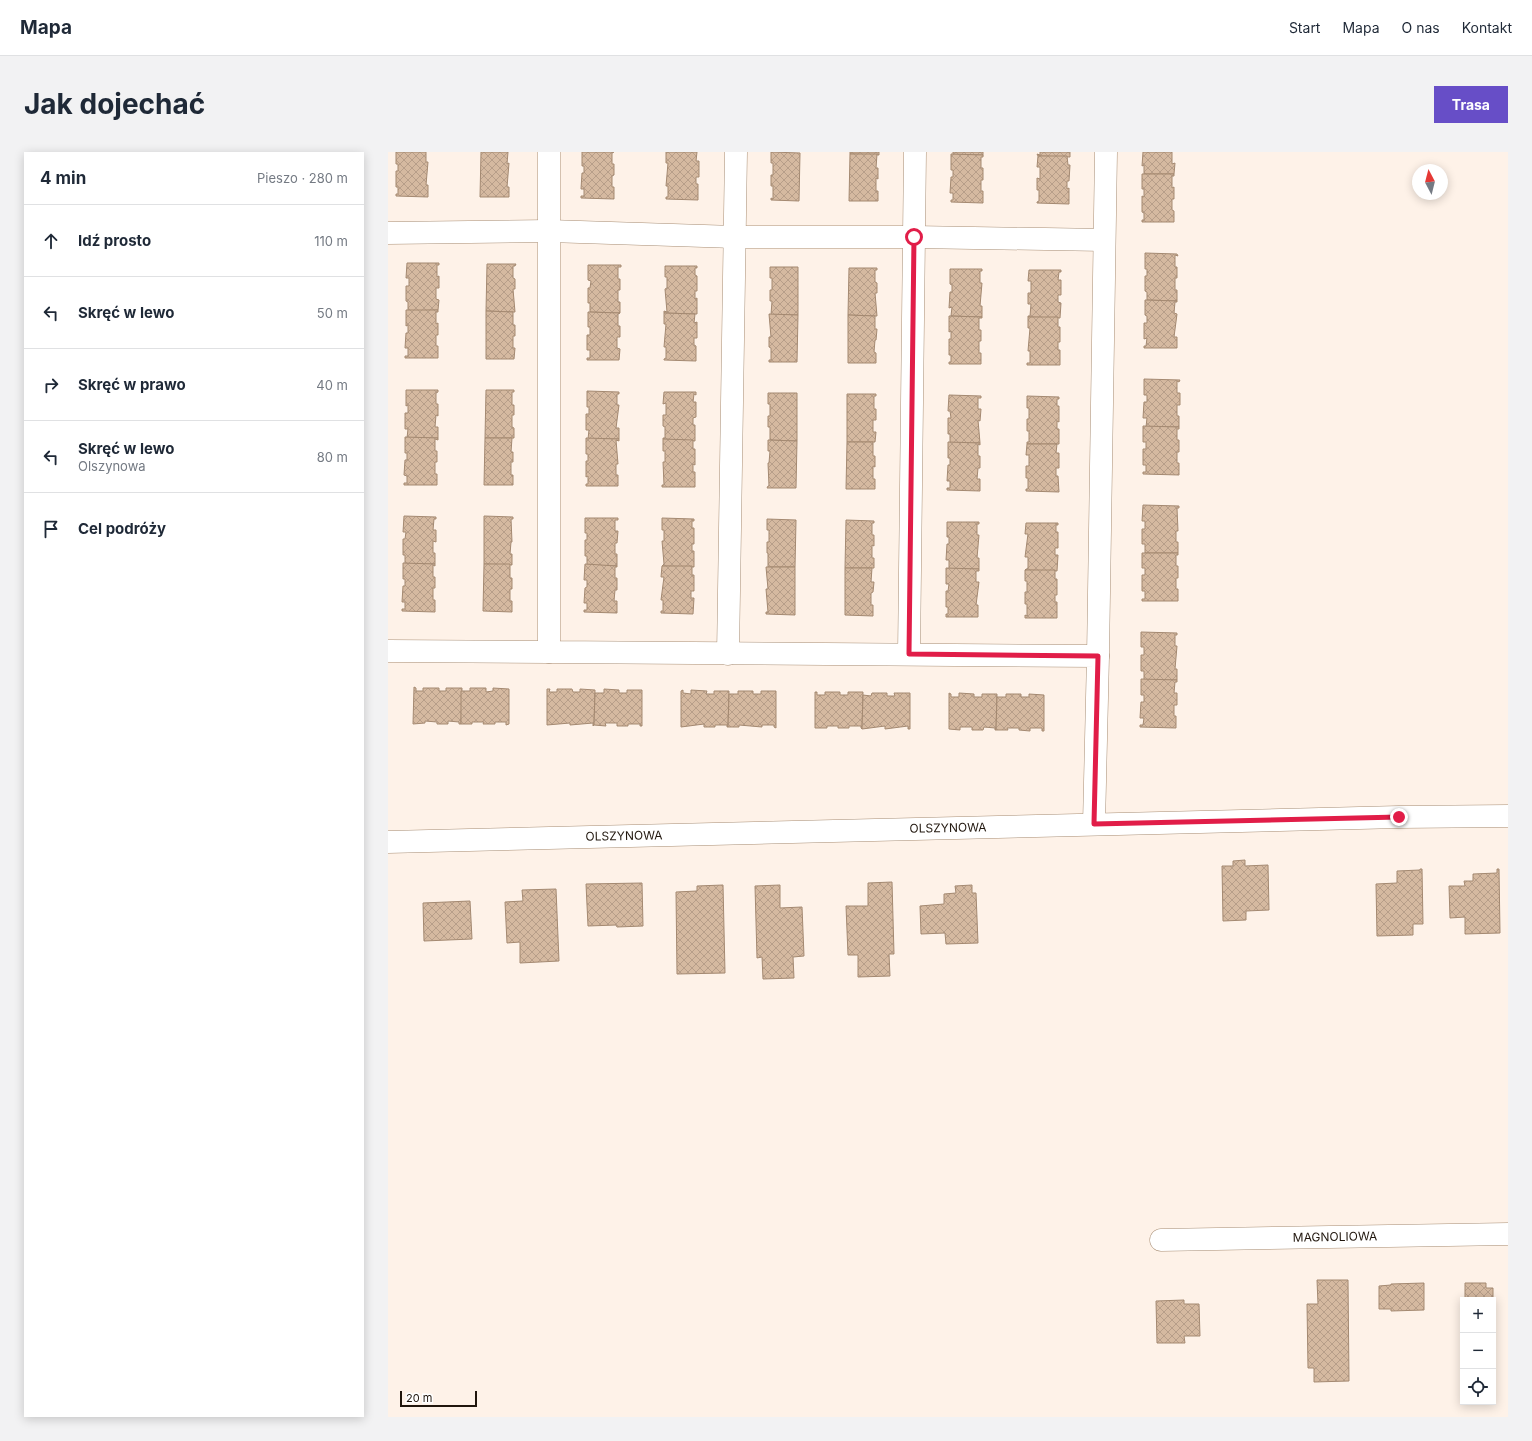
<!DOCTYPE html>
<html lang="pl">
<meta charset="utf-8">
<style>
:root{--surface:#fff;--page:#f2f2f3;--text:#1f2937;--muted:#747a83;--line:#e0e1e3;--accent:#674ec7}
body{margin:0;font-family:Inter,sans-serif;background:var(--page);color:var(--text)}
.controls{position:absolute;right:12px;bottom:12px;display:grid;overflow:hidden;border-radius:0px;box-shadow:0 2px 10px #0003}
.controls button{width:36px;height:36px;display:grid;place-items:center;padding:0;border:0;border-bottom:1px solid var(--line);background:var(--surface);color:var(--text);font:20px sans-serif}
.compass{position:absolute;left:1024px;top:12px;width:36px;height:36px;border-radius:50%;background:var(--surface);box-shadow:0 2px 10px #0003;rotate:353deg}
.scale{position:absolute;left:12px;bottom:10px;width:77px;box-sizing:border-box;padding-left:4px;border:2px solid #20160d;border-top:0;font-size:11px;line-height:14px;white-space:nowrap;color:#20160d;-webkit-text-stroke:3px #fff;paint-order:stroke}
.stop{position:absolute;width:12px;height:12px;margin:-9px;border:3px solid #e11d48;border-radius:50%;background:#fff}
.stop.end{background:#e11d48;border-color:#fff;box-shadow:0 1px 4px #0008}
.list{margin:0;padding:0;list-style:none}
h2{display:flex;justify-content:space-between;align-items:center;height:52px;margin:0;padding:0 16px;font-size:17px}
h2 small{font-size:13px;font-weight:400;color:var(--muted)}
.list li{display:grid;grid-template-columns:26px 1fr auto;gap:12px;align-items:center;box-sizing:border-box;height:72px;padding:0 16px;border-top:1px solid var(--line)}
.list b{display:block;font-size:15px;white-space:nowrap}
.list p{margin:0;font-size:13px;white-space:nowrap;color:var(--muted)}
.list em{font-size:13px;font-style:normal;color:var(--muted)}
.icon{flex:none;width:22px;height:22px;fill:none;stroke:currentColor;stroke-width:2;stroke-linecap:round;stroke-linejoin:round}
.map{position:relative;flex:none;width:1120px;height:1265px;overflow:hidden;border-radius:0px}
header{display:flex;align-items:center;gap:24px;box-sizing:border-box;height:56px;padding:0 20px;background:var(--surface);border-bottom:1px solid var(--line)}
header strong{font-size:19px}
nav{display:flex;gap:22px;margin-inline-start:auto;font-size:14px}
.intro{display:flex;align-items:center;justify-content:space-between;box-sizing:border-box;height:96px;padding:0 24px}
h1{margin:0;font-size:28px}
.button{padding:10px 18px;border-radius:0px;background:var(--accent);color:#fff;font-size:14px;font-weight:700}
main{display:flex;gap:24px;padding:0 24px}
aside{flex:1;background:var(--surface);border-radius:0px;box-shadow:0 2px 10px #0003}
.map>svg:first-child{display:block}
</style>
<header>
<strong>Mapa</strong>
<nav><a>Start</a><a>Mapa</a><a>O nas</a><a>Kontakt</a></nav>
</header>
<div class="intro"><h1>Jak dojechać</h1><a class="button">Trasa</a></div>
<main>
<aside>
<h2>4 min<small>Pieszo · 280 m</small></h2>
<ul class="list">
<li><svg class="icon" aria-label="ahead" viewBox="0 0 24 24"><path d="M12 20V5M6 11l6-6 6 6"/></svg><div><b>Idź prosto</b></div><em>110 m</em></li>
<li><svg class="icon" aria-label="left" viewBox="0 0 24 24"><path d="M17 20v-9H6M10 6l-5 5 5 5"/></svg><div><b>Skręć w lewo</b></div><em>50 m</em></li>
<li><svg class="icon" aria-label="right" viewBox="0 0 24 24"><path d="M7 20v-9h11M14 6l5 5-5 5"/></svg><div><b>Skręć w prawo</b></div><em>40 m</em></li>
<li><svg class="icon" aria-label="left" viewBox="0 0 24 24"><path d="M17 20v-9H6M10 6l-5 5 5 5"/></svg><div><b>Skręć w lewo</b><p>Olszynowa</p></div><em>80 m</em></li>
<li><svg class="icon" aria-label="arrive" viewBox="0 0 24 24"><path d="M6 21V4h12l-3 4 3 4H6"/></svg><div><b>Cel podróży</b></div></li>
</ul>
</aside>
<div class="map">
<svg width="1120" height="1265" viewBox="0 0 1120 1265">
<defs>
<pattern id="building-cross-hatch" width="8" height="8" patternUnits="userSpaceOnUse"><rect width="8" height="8" fill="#d5b9a0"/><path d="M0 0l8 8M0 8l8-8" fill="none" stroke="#b79e89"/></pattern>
</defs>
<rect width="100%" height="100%" fill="#fef2e8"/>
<g fill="url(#building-cross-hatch)" stroke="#a48971">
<polygon points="8,0 38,0 38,10 40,10 38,33 40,33 40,45 8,44 8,42 10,42 10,35 8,35 8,19 10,19 10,12 8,12"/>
<polygon points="93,0 120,0 119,12 121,11 119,35 121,35 121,45 92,45"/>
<polygon points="194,0 226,0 224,1 224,12 226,12 226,23 224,24 224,35 226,35 226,47 193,46 193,44 196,44 196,37 193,37 194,21 196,21 196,14 194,14"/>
<polygon points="278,0 309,0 308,9 311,9 311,25 308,25 308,32 310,32 310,48 278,47 278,45 280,45 280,34 278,34 280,11 278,11"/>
<polygon points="383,0 412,1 411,49 383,48 383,46 385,47 385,34 383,34 383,23 385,23 385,11 383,11"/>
<polygon points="462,0 491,0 491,3 462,2"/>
<rect x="565" y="0" width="30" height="3"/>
<polygon points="652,0 682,0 682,5 650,4 649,2 652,3"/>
<polygon points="755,0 784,0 784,12 787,11 786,22 756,22 756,13 754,14"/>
<polygon points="462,2 489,2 488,16 490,16 490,27 488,26 488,39 490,39 490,49 461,49"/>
<polygon points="563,2 595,3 595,5 593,5 593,16 595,16 595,28 593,28 593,39 595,39 595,51 563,50 563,48 565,48 565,41 562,41 563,25 565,25 565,18 563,18"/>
<polygon points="650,4 679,4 680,13 682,13 681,29 679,29 679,37 681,36 681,52 649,51 649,50 651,49 651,38 649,38 649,26 652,27 652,15 649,15"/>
<polygon points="754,22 786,22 786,24 784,24 784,36 786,35 786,47 784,47 784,58 786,59 786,70 754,70 754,68 756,68 756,61 754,60 754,44 756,45 756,37 754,37"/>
<polygon points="757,101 789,102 790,104 787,103 787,115 789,115 789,126 787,126 787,138 789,138 789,149 759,148 759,140 757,139 757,124 759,124 759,117 757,117"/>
<polygon points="19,111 51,111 51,113 49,113 49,125 51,124 51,136 48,136 48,147 51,148 50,158 20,159 20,150 18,149 18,134 21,134 21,126 18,126"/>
<polygon points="99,112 128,112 127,114 125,114 125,126 127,127 127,137 125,137 127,160 98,159"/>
<polygon points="200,113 233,113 233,115 230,115 230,127 232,127 232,138 230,138 230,150 232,150 232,161 202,160 202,151 200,151 200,136 202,136 203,129 200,128"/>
<polygon points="277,114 309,114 309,116 307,116 307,123 309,124 309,139 307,139 307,147 309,146 309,162 276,161 276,159 279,160 277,137 279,136 279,125 277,125"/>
<polygon points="382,115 410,115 410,163 383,163 384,149 382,149 382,138 384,138 384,126 382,126"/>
<polygon points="461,116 489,116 489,118 487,118 487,130 489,131 489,141 487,141 489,164 460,163"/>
<polygon points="562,117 594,117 594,119 592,119 592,131 594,131 592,154 594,154 594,165 563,164 564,155 561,156 562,140 564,140 564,133 562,132"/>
<polygon points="641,118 673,118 673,120 671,120 670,128 673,128 673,143 670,143 670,150 673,151 672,166 640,165 640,164 642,164 643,152 640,152 640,141 643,141 643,129 640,129"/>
<polygon points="757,148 789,149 789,150 787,150 786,161 789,162 786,185 789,185 789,196 756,196 756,194 758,194 759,186 756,187 756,171 759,171 759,164 757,163"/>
<polygon points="18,158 50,158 50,160 48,160 48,172 50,171 50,183 48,183 48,194 50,194 50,206 17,206 17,204 20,204 20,196 17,196 18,181 20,181 20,173 18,174"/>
<polygon points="98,159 125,160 125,173 127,173 127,184 125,184 125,196 127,196 126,207 98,207"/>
<polygon points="200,160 232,161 230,162 230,174 232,174 232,185 229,185 229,196 232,197 231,208 199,208 199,206 202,206 202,198 199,198 199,183 202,183 202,175 200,175"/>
<polygon points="276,161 307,162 306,171 309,170 309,186 306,186 306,193 308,194 308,209 276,208 276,207 278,206 278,195 276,195 278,172 276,172"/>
<polygon points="381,162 410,163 409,210 381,210 381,208 383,208 383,196 381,195 381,185 383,185"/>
<polygon points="460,163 487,164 487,177 489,177 488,188 487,188 486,200 488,201 488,211 460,211"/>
<polygon points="561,164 594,165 594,166 591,166 591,178 593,178 593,189 591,189 591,201 593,201 593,212 561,212 561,210 563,210 563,203 561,203 561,187 563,187 563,179 561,180"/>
<polygon points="640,165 670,165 670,175 672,175 672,190 670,190 670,198 672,198 672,213 639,213 639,211 642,211 642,199 640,199 642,176 640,176"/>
<polygon points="756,227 792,228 791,230 789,229 789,241 792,241 792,253 789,253 789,264 791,264 791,275 758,275 759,266 755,266 756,250 759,250 759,243 756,243"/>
<polygon points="18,238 50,238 50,240 48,241 48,252 50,252 50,264 48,263 47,275 50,275 50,286 19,286 20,277 17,277 17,261 20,261 20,253 18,254"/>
<polygon points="98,238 126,238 126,240 124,240 124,253 126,253 126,263 124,263 124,275 126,276 126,286 97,286"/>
<polygon points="199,239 231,240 231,242 229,242 229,253 231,253 228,276 231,276 231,287 200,287 201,278 198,278 198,262 201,262 201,255 199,255"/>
<polygon points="276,240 308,240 308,243 306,242 305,250 308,250 308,265 305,266 305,273 307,273 307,289 275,287 275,286 277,286 277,275 275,274 275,263 278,263 278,251 275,252"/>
<polygon points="380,241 409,241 409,289 382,288 382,275 380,275 380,264 382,264 382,252 380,252"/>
<polygon points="459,242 488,242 488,244 486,244 486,257 488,257 488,268 485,268 485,280 488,280 487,290 459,290"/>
<polygon points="561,243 593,244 593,246 590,246 590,257 593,257 592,269 590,268 592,291 562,291 562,282 560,282 560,266 563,266 562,259 560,259"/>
<polygon points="639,244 671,245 671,247 669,247 669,254 671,254 671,270 669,269 669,277 671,277 671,292 639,292 639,290 641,290 641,279 639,279 639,267 641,267 641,256 639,256"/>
<polygon points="755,274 791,275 791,277 789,277 789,288 791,288 791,300 789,300 789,311 791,311 791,323 755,322 755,320 758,320 758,313 755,313 755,297 758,297 758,290 755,290"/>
<polygon points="17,285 50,286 50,288 47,287 47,299 49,299 49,310 47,310 47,322 49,322 49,333 16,333 16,331 19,331 19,324 16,323 17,308 19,308 19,301 17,301"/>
<polygon points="97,286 124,286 123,300 125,300 125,310 123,310 123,323 125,323 125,333 96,333"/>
<polygon points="198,286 231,287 231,289 228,288 230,312 228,312 228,323 230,323 230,334 198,334 198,332 200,332 200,324 198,325 198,309 200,309 200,302 198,302"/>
<polygon points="275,287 305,288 305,297 307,297 307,313 305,312 305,320 307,320 307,335 274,335 274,333 276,333 275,310 277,310 277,299 275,299"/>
<polygon points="380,288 409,289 408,336 379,336 380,334 381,334 380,311 381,311 382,299 380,299"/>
<polygon points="459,290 485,290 485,304 487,304 487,315 485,314 485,327 487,327 487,337 458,337"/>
<polygon points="560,290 592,291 592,293 590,292 590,304 592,304 592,316 590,316 589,327 592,327 592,339 559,338 559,336 562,336 562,329 559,329 560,313 562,313 562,306 560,306"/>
<polygon points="639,292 669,292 668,301 671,301 671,316 668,316 668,324 670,324 671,340 638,339 638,337 640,337 640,326 638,326 638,314 641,314 641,303 638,303"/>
<polygon points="755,353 791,354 791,356 789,356 790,379 788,379 788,390 790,390 790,401 757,401 757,392 754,392 754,377 757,377 757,369 754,369"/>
<polygon points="16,364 48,365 48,367 46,367 45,378 48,378 48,390 45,389 45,401 47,401 47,412 17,412 17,403 15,403 15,387 17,387 18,380 15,380"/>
<polygon points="96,364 125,365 125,367 123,367 124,390 123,390 122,402 124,402 124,413 96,412"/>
<polygon points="197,366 230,366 230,368 227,368 227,379 230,379 229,391 227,391 227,402 229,402 229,414 199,413 199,404 197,404 197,388 199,388 199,381 197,381"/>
<polygon points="274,366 306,367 306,369 304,369 304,376 306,376 306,392 304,392 304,399 306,399 306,415 274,414 276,412 274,389 276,389 276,378 274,378"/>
<polygon points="379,367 408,368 407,415 380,415 380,401 379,401 379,390 381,390 381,378 379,378"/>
<polygon points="458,368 486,369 486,371 484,371 484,383 486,383 486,394 484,393 484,406 486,406 486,416 457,416"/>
<polygon points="559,370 591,370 591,372 589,372 589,383 591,383 589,406 591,406 591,417 561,417 561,408 558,408 559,392 561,392 561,385 559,385"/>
<polygon points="638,371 670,371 670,373 668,373 668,380 670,380 670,396 667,396 667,403 670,403 669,419 637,418 640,416 640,405 637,405 640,382 637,382"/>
<polygon points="754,401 790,401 790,403 788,403 788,414 790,414 790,426 788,426 788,437 790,437 790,449 754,449 754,447 757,447 757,439 754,439 754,423 757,423 757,416 754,416"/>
<polygon points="15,411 47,412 47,414 45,413 45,425 47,425 47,436 45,436 45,448 47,448 47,460 14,459 14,457 17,457 17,450 14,450 15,434 17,434 17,427 15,427"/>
<polygon points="96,412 122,412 122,426 124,426 124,437 122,437 122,449 124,449 124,460 95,459"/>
<polygon points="197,412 229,414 229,415 227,415 227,426 229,426 229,438 227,438 226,449 229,449 229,461 196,460 196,458 199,458 199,451 196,451 197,436 199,435 199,428 196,428"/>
<polygon points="274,414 304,414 304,423 306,423 306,439 303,439 303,446 306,446 305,462 273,461 273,459 275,459 275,448 273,448 276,425 273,425"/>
<polygon points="378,415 407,415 407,463 378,462 378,460 380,460 378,437 380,437"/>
<polygon points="457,416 484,416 483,430 486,430 485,440 483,441 483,453 485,453 485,464 457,463"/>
<polygon points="558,416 591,417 591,419 588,419 588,430 591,430 588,453 590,453 590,465 558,465 558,462 560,462 560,455 558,455 558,439 560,439 561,432 558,432"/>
<polygon points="637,418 667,418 667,427 669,427 669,443 667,443 667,450 669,450 669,466 637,466 637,463 639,464 639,452 637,452 637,440 639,440 639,429 637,429"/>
<polygon points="753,480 789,481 789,483 787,483 787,494 789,494 787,517 789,517 789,528 756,528 756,519 753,519 753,503 756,503 756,495 753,495"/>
<polygon points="753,527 789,528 789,530 787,530 786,541 789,541 789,553 786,553 786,564 788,564 788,576 752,575 752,573 755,573 756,566 752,566 753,550 756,550 756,543 753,543"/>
<polygon points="26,535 28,536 28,539 35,539 35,536 51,536 51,539 58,539 58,536 74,536 73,572 71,572 71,570 60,569 60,572 49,572 49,570 37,569 37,571 25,572"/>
<polygon points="82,536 98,536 98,540 105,539 105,536 121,537 121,572 118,573 118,570 107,570 107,572 95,572 96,570 84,570 84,572 73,572 73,539 82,539"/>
<polygon points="159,537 162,537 161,540 169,540 169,537 184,537 185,540 192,540 192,537 207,538 206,573 205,574 205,571 182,573 182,571 159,573"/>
<polygon points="216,537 231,538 231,541 239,541 239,538 254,538 254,574 252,574 252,572 240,572 240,574 229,574 229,571 217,571 218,574 206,573 207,541 216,541"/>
<polygon points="295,538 295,541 303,542 303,538 319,539 318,542 326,542 326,539 341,539 340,575 339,575 339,573 327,573 327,575 316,575 316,572 293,575 293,539"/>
<polygon points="350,539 365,539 365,542 373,542 373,539 388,539 388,576 386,575 386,573 374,573 374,575 351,573 351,575 340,575 341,542 350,542"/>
<polygon points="427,540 429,540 429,543 437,543 437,540 452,540 452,543 460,543 460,540 475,540 474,577 473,576 473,574 461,574 461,576 450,576 450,574 439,574 439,576 427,576"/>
<polygon points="484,541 499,541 499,544 507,544 506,541 522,541 522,577 520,577 520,574 497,577 497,574 474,577 475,543 483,544"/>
<polygon points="561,541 563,542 563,545 571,545 571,541 586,542 586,545 594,545 594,542 609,542 608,578 607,578 607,576 596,575 595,578 584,578 584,575 572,575 572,578 561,577"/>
<polygon points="618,542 633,542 633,545 641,545 641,542 656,543 656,579 654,579 654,576 642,576 642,579 631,578 631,576 619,576 620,578 608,578 609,545 618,545"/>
<polygon points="857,708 857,714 880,713 881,758 858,759 858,768 835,769 834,714 845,714 845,709"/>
<polygon points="1032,717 1034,717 1035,772 1025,772 1025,783 989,784 988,732 1009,731 1009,719 1032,718"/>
<polygon points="1109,717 1111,717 1112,781 1077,782 1077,765 1062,766 1061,734 1077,734 1076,729 1085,729 1085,722 1109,721"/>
<polygon points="504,730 506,802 501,802 502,824 470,825 470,803 460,803 458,754 480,754 480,731"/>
<polygon points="254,731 255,774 229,775 228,773 200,774 198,732"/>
<polygon points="335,733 337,821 289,822 288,740 309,739 309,734"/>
<polygon points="392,733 392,756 414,755 416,804 405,805 406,826 375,827 374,805 369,806 367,734"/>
<polygon points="584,733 584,741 588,741 590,791 558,792 557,781 533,782 532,754 556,752 556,742 568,741 567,734"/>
<polygon points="168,737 171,809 132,811 132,790 119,791 117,750 135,749 134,738"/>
<polygon points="82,749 84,787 36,789 35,751"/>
<polygon points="929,1128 960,1128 961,1229 926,1230 926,1216 920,1216 919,1152 930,1152"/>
<polygon points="1036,1131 1036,1158 1003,1159 1003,1157 991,1157 991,1134 1003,1133 1003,1132"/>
<polygon points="1077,1131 1098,1131 1098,1136 1105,1136 1105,1156 1105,1148 1077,1148"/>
<polygon points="796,1148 796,1152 811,1152 812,1184 796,1184 797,1191 769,1191 768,1149"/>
</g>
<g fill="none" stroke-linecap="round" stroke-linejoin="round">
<defs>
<g id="minor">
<polyline points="161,0 161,500 710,504 706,672"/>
<polyline points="0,81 161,79 347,85 526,85 716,88"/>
<polyline points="0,499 161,500"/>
<polyline points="340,502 348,0"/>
<polyline points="521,502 527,0"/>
<polyline points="710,504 718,0"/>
<polyline points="0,690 1011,665 1120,664"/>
<polyline points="773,1088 1120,1082"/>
</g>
</defs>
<use href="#minor" stroke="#a98f76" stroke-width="23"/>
<use href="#minor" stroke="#fff" stroke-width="22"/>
</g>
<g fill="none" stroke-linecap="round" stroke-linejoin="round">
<polyline stroke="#e11d48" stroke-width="5" points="526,85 521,502 710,504 706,672 1011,665"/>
</g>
<g text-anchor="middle" stroke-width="3" stroke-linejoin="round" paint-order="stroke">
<g font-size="12" fill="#20160d" stroke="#fff">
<text transform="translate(560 676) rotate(-1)" y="4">OLSZYNOWA</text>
<text transform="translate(236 684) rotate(-1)" y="4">OLSZYNOWA</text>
<text transform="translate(947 1085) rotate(-1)" y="4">MAGNOLIOWA</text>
</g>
</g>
</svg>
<div class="controls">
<button>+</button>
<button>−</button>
<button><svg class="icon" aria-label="locate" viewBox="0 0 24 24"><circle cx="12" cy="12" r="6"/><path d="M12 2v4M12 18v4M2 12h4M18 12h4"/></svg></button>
</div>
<svg class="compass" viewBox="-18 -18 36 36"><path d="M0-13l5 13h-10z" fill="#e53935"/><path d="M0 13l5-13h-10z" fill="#747a83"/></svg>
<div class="scale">20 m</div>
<div class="stop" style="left:526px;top:85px"></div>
<div class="stop end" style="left:1011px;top:665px"></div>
</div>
</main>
